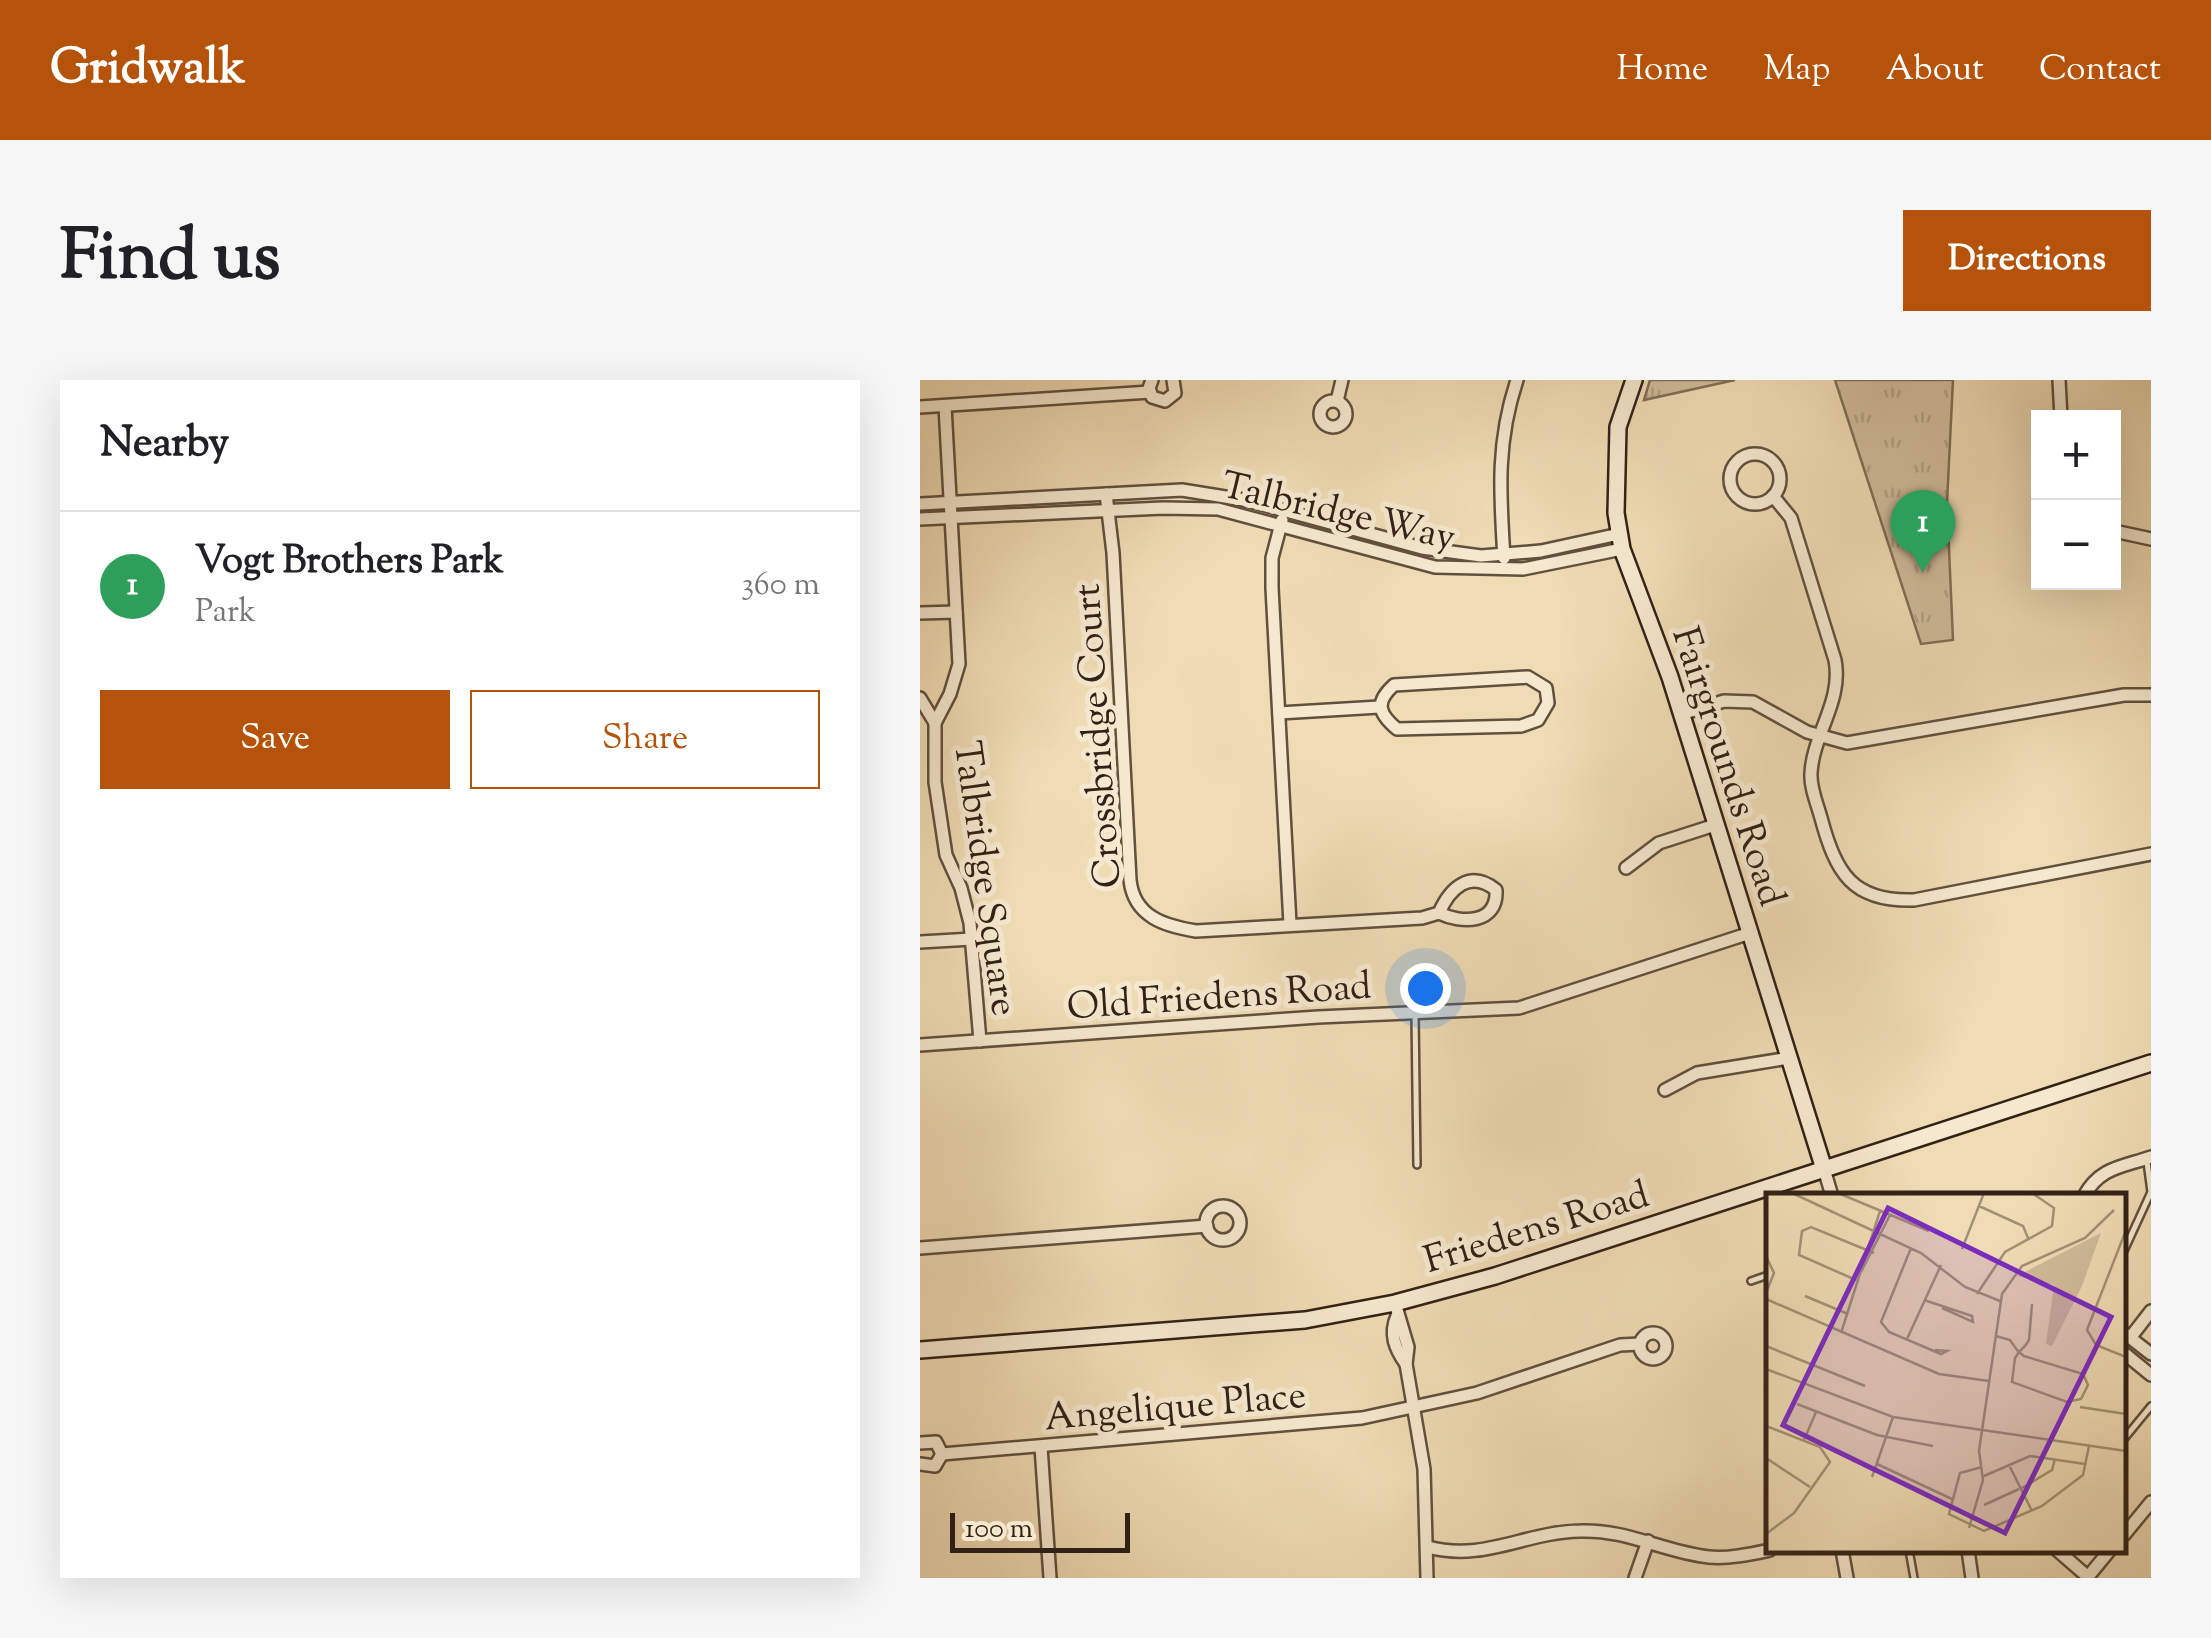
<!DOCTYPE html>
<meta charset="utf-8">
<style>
:root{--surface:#fff;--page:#f6f6f6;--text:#202124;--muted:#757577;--line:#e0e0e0;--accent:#b45309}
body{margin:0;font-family:"Sorts Mill Goudy",serif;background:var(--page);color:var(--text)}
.controls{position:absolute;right:30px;top:30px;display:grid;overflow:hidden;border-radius:0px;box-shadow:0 10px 40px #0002}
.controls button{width:90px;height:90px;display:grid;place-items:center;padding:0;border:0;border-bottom:2px solid var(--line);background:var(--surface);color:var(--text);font:50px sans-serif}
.scale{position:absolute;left:30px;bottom:25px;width:180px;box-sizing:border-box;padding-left:10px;border:5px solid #322117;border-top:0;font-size:28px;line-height:35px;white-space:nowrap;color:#322117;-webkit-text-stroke:8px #f5e8ce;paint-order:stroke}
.you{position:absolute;left:505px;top:608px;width:35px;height:35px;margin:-25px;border:8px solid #fff;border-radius:50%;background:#1a73e8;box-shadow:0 0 0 15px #1a73e833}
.badge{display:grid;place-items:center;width:65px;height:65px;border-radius:50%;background:var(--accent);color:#fff;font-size:32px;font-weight:700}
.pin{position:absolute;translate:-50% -82px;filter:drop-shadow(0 2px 5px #0008)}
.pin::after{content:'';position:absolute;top:52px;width:35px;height:30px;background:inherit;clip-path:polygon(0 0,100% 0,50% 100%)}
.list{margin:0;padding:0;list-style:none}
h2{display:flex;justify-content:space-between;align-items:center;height:130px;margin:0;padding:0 40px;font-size:42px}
h2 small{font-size:32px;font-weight:400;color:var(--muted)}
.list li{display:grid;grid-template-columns:65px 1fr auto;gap:30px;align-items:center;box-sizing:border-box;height:150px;padding:0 40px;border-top:2px solid var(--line)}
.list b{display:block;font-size:38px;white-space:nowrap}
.list p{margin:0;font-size:32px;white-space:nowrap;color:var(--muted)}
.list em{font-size:32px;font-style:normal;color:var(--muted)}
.actions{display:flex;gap:20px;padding:30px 40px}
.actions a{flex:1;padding:22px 0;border:2px solid var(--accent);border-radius:0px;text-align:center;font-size:35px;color:var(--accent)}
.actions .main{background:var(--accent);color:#fff}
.map{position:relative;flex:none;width:1231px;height:1198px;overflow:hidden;border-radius:0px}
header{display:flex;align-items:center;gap:60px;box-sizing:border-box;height:140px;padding:0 50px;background:var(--accent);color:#fff}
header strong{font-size:48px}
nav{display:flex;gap:55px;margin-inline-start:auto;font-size:35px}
.intro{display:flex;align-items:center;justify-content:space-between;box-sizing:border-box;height:240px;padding:0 60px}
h1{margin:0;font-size:70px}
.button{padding:25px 45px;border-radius:0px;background:var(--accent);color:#fff;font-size:35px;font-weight:700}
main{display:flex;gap:60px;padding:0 60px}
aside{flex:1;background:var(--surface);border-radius:0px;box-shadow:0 10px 40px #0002}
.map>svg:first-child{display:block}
</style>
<header>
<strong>Gridwalk</strong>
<nav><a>Home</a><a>Map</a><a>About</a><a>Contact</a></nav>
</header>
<div class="intro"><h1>Find us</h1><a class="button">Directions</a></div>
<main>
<aside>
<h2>Nearby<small></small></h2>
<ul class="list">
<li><span class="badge" style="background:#2e9e5b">1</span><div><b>Vogt Brothers Park</b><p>Park</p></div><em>360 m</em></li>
</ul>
<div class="actions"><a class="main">Save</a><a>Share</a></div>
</aside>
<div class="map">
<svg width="1231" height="1198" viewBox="0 0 1231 1198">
<defs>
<pattern id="park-tufts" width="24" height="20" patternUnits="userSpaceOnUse" patternTransform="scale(2.5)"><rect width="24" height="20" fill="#cfbb99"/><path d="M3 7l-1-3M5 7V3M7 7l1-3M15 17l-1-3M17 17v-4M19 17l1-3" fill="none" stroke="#b2a083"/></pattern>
</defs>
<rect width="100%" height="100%" fill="#efdbb4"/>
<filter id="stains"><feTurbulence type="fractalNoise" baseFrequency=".002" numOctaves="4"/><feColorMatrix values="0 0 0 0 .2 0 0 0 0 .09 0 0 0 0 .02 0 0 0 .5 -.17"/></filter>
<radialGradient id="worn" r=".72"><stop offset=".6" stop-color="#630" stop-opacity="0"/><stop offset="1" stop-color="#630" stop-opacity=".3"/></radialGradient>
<g fill="url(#park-tufts)" stroke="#806e58" stroke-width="2.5">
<polygon points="730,0 815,0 724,20"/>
<polygon points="915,0 1033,0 1027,123 1033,260 1001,264"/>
</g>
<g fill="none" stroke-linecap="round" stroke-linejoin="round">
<defs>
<g id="lane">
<polyline points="495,634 497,785"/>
<polyline points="1204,871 1231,812 1227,782"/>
<polyline points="831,901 848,895"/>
<polyline points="1204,1059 1231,1026"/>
<polyline points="989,1170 994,1198"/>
</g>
<g id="street">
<polyline points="232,0 229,8 232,17 245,21 255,13 253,0"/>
<polyline points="1139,0 1141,38"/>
<circle cx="413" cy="34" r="13"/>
<polyline points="417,21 422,0"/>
<polyline points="25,26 39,284 30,314 15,343 15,402 26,475 41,508 50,543 60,661"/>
<polyline points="0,27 230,12"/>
<circle cx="835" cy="99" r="25"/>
<path d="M186,114L193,173L210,500C214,537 245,546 276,551L502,538L519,533C542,544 578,544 576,510C550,489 530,508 519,533"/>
<path d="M853,116L871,138L915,280C923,321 893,354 891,393C890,408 897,423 901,438C916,493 932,522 994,520L1231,474"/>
<polyline points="0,124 262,110 330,121 502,168 561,176 621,171 699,154"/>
<polyline points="0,139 243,128 298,129 515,187 603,189 702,169"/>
<polyline points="362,140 352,178 352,208 370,544"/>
<polyline points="1194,151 1231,159"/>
<path d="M584,178C580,114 576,63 597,0"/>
<polyline points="0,233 36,232"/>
<path d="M608,297L626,308L628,323L618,340L601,346L477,349C458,333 455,322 474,305Z"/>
<polyline points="0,318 15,343"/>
<polyline points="359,333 459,327"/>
<polyline points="761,334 804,321 833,322 887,352 927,363 1204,315 1231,315"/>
<polyline points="706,488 739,463 795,445"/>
<polyline points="0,562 52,559"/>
<polyline points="0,665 398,637 599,628 830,553"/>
<polyline points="745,710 777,693 869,678"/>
<polyline points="904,789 912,816"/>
<path d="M1164,816C1180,787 1202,787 1231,777"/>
<circle cx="303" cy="843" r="17"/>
<polyline points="0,868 287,846"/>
<polyline points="475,923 488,967 486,984 504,1089 507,1198"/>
<path d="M477,936C469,954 475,969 486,984"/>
<circle cx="733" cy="966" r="13"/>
<polyline points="1204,953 1231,974"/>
<polyline points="1210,958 1231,931"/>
<polyline points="1204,973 1231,995"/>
<polyline points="0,1063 16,1062 22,1074 15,1086 0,1084"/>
<polyline points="121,1067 130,1198"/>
<polyline points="22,1074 442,1038 557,1013 700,965 720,964"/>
<polyline points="1204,1155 1231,1122"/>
<path d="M508,1167C564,1182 605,1152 660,1151C706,1149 744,1172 789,1177C808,1179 831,1174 850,1170"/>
<polyline points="922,1170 927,1198"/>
<polyline points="1048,1170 1052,1198"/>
<polyline points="1137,1170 1168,1197"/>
<polyline points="715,1198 728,1161"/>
<polyline points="1167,1198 1190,1170"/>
</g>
<g id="secondary">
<polyline points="714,0 698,47 696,133 702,169 750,297 904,789"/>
<polyline points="0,970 385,940 475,923 575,896 1231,683"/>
</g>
</defs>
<use href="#lane" stroke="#61503e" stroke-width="10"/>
<use href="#street" stroke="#61503e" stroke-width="16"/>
<use href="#secondary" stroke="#322117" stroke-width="20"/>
<use href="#lane" stroke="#f5e8ce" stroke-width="5"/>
<use href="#street" stroke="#f5e8ce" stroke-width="11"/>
<use href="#secondary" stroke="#f5e8ce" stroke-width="15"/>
</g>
<g text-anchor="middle" stroke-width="10" stroke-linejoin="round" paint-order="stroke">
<g font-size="38" fill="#322117" stroke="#f5e8ce">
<text transform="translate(419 130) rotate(13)" y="13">Talbridge Way</text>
<text transform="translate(176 356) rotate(-94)" y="13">Crossbridge Court</text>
<text transform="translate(810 386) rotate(72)" y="13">Fairgrounds Road</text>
<text transform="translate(67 498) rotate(82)" y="13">Talbridge Square</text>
<text transform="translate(299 615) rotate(-4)" y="13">Old Friedens Road</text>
<text transform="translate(616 846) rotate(-17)" y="13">Friedens Road</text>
<text transform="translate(255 1025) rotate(-5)" y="13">Angelique Place</text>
</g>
</g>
<g transform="translate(846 813)">
<rect width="360" height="360" fill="#efdbb4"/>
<path d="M335,40L316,93L286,153L280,151L288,92L251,83Z" fill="#cfbb99"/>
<path fill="none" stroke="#a39175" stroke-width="2.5" d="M26,0L155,60L199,94L234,108M72,0L163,38M213,13L257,33L262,45M360,37L321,137L330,152L360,164M145,55L115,129L123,139L175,161L181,158L169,157M196,56L218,0M0,63L8,80L0,100M95,79L124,22M90,87L33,62L36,38L45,34L108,60M211,101L239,59L286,33L288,15L266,0M39,103L82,121M0,106L173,181L223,188M158,107L206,123L207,129L176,115M75,140L114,18M230,143L244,147L251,157L253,159L258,163L317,181L322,192L315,206L301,209L246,189L249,165L253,159L259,153L263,147L266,111M141,146L175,72M0,153L99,193M0,176L127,224L360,258M31,211L111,242L167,253M314,214L360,221M0,233L54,254L64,269L28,320L0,341M38,247L50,219M0,265L44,294M111,271L186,306M216,274L194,280L183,321L218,338L276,313L317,282L323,253M244,274L266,318M218,283L264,263L319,271M106,284L127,224M256,295L286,277L289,266M218,312L253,296M203,335L217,287L213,258L236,101L256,73L319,45L348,17"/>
<path fill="#7b2cbf" fill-opacity="0.15" stroke="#7b2cbf" stroke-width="5" d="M122,15L345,124L239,340L17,232Z"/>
<rect width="360" height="360" fill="none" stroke="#322117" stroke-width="5"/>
</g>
<rect width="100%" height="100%" filter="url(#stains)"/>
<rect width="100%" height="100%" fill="url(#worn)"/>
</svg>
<div class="controls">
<button>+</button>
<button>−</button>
</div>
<div class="scale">100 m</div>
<div class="you"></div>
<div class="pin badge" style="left:1003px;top:192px;background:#2e9e5b">1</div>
</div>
</main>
